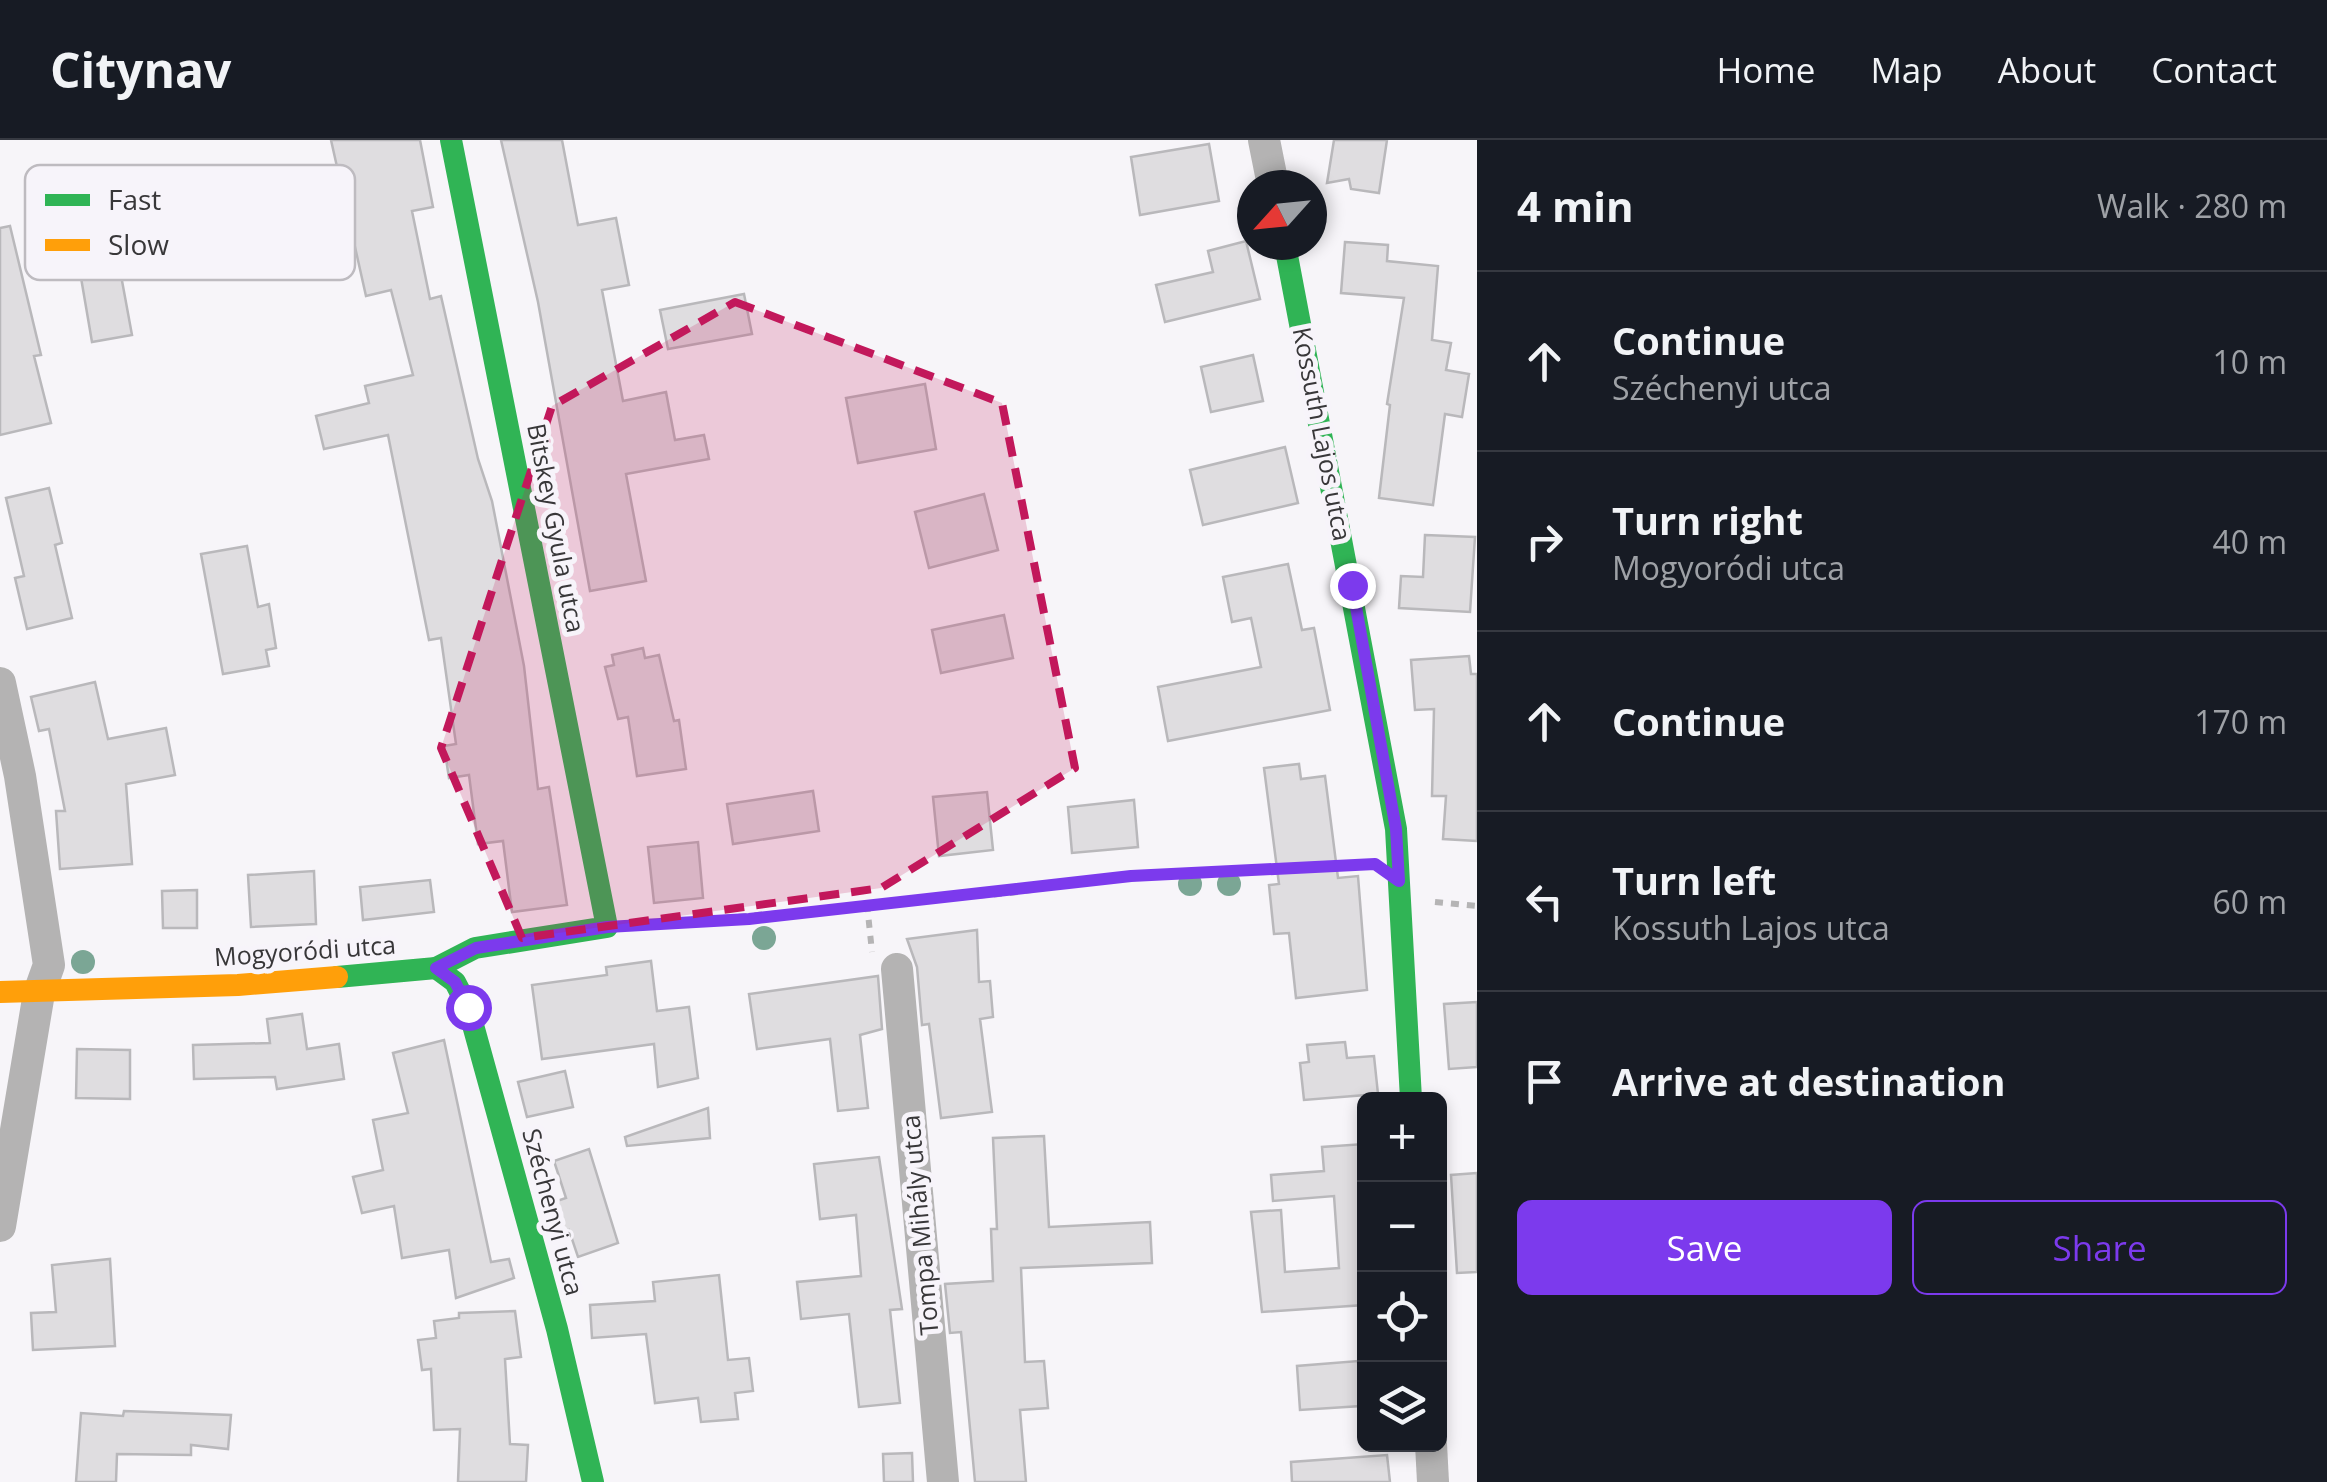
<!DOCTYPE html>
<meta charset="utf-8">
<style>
:root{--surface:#171b24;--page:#20242c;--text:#f1f3f6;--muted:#9ea1a6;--line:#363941;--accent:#7c3aed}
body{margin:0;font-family:"Open Sans",sans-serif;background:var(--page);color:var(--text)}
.controls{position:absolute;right:30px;bottom:30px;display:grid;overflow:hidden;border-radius:15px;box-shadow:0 5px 15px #0003}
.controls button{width:90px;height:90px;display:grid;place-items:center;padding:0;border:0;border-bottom:2px solid var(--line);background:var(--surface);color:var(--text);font:50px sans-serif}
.compass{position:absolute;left:1237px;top:30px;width:90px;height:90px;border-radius:50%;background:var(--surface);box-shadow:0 5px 15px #0003;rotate:243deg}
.stop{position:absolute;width:30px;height:30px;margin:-22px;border:8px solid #7c3aed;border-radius:50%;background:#fff}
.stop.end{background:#7c3aed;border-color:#fff;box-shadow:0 2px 10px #0008}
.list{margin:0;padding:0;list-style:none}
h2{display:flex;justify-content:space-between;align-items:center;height:130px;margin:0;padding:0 40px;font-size:42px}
h2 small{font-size:32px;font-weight:400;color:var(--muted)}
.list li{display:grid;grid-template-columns:65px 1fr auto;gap:30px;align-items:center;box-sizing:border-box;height:180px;padding:0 40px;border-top:2px solid var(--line)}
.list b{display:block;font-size:38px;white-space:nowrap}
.list p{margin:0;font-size:32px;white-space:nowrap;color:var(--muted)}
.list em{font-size:32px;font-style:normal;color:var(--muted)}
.actions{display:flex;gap:20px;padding:30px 40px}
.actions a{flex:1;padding:22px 0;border:2px solid var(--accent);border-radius:15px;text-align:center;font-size:35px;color:var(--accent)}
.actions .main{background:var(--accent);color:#fff}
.icon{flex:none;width:55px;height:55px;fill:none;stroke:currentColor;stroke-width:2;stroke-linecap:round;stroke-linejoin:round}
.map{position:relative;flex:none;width:1477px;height:1342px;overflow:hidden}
header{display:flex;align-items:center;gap:60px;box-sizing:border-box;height:140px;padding:0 50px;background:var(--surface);border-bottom:2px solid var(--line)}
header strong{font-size:48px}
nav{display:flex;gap:55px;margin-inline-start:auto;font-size:35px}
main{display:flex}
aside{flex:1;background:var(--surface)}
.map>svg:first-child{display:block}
</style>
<header>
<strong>Citynav</strong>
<nav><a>Home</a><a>Map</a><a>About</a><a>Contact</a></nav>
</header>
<main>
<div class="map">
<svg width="1477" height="1342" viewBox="0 0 1477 1342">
<rect width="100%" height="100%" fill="#f7f5f9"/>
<g fill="#dfdde0" stroke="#b9b8bb" stroke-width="2.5">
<polygon points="331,0 420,0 433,67 412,71 430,159 441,156 478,319 492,361 524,526 538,649 549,647 567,765 512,772 503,701 478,704 469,635 449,638 444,606 456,604 441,498 429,500 388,295 324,309 316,276 369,263 365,246 413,235 391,150 366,156"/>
<polygon points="501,0 562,0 578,85 616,78 629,145 602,150 623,261 666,252 675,300 704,295 709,319 626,334 646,441 590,451 538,162"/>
<polygon points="1334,0 1387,0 1379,53 1351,49 1349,39 1327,43"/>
<polygon points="1209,4 1219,61 1140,75 1131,17"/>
<polygon points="10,86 41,215 34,216 51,283 0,295 0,88"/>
<polygon points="1246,101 1260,159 1165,182 1156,145 1213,132 1208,111"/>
<polygon points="1345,102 1388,105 1387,121 1438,126 1432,200 1451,203 1446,230 1469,234 1462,277 1445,274 1433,365 1379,358 1390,265 1387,264 1404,158 1341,153"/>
<polygon points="118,119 132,195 92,202 79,126"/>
<polygon points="744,154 752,194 668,209 660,170"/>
<polygon points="1253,215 1263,261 1211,272 1201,227"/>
<polygon points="925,244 936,309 858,323 846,258"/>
<polygon points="1285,307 1298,363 1203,385 1190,330"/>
<polygon points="49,348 62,403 55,405 72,478 27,489 15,438 24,436 6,358"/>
<polygon points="984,354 998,410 929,428 915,372"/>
<polygon points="1425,395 1475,397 1470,472 1399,468 1401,436 1423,437"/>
<polygon points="247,406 258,467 269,464 276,508 266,510 269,526 223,534 201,414"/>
<polygon points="1288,424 1302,490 1314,488 1330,570 1168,601 1158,547 1261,527 1251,478 1232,482 1223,437"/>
<polygon points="1004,475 1013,518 941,533 932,490"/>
<polygon points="643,508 645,518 659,515 674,581 679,580 686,629 637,636 628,577 618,579 605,527 614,525 612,515"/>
<polygon points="1469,516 1471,534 1477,534 1477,701 1443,699 1446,656 1432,656 1434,569 1415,570 1411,520"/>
<polygon points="95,542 108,599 166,588 175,635 126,644 132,724 60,729 56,671 65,671 49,589 39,591 31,557"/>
<polygon points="1299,624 1301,639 1325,636 1338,738 1358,736 1367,850 1296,858 1289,793 1274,794 1269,745 1279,744 1264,628"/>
<polygon points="813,651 819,691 733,704 727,664"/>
<polygon points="987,652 993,710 939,716 933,657"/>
<polygon points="1134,660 1138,707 1072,713 1068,667"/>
<polygon points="698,702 703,758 654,763 648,707"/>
<polygon points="314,731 316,784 251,787 248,735"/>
<polygon points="430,740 434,772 363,780 360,747"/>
<polygon points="197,750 197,788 163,788 162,751"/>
<polygon points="977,790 979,842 990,841 993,877 980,879 992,972 941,978 929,884 922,885 917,827 907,799"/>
<polygon points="651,821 657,871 689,867 698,938 658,947 654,904 542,919 532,845 607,835 606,827"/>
<polygon points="878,836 882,889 860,895 868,968 838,971 830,899 757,909 749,854"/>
<polygon points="1477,862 1477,927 1449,929 1444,864"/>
<polygon points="302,874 307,909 339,904 344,939 277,949 275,937 194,939 193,905 270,903 267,879"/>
<polygon points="444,900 491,1122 509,1119 514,1138 456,1158 449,1110 402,1118 394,1066 362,1073 353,1037 383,1030 373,980 408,973 393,913"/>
<polygon points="1345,902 1347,918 1374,916 1378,954 1304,960 1300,923 1309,922 1307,905"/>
<polygon points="77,909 130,910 130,959 76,958"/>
<polygon points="565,931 573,967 527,977 518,942"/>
<polygon points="708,968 710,998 627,1006 625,997"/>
<polygon points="1044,996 1049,1087 1150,1082 1152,1123 1021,1128 1025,1222 1044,1221 1048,1268 1020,1270 1026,1342 975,1342 961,1192 950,1193 945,1144 993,1141 991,1089 997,1089 993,998"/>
<polygon points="1364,1004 1364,1165 1262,1172 1251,1072 1281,1070 1285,1132 1339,1128 1334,1056 1273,1061 1271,1035 1324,1031 1322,1007"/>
<polygon points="589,1009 618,1103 578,1117 569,1090 560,1093 551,1063 566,1058 554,1021"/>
<polygon points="879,1017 902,1169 890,1170 900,1263 859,1267 849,1174 801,1179 797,1142 861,1136 856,1075 820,1079 814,1024"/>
<polygon points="1477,1033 1477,1132 1457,1133 1451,1035"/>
<polygon points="110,1119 115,1206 33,1210 31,1173 56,1172 52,1125"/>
<polygon points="719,1135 728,1220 749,1218 753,1251 735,1253 738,1279 701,1282 698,1258 655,1263 646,1194 592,1198 590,1165 655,1161 653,1142"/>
<polygon points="515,1171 521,1217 505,1219 510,1304 528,1305 526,1342 458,1342 460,1289 434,1290 431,1229 422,1230 418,1200 436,1198 434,1181 459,1178 459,1173"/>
<polygon points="1358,1221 1361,1266 1300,1270 1297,1226"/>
<polygon points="124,1271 231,1275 228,1309 191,1305 191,1315 117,1314 116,1342 76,1342 81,1273 123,1276"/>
<polygon points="912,1313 913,1342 884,1342 883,1314"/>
<polygon points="1387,1315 1390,1342 1292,1342 1291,1322"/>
</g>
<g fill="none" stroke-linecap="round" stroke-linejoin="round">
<g stroke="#b5b4b5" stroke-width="6" stroke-dasharray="8 8" stroke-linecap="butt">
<polyline points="1435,762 1477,766"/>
<polyline points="867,764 872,812"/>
<polyline points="643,785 1010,753 1131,736 1363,724"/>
</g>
<g stroke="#b4b3b3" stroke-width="32">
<polyline points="1264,0 1273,45"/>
<polyline points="0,543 20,636 49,825 39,853 0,1086"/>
<polyline points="897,829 943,1342"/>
<polyline points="1431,1304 1433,1342"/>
</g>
<g stroke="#30b455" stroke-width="22">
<polyline points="1285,105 1396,689 1411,959"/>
<polyline points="436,828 455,842 468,867 557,1189 593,1342"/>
<polyline points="337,837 436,828 475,808 607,787 451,0"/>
</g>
<polyline stroke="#ff9f0a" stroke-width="22" points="0,852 238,845 337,837"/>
</g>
<g fill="#7ba695">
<circle cx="1190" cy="744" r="12"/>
<circle cx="1229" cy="744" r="12"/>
<circle cx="764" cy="798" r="12"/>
<circle cx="83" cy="822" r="12"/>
</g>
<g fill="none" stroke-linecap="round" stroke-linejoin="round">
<polyline stroke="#7c3aed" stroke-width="12" points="468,867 455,842 436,828 476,808 607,787 749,779 1131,736 1375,724 1399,741 1396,689 1352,445"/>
</g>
<path fill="#c2185b" fill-opacity="0.2" stroke="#c2185b" stroke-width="8" stroke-dasharray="20 12" stroke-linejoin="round" d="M735,162L1002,263L1075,628L881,748L522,798L441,608L552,266Z"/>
<g text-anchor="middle" stroke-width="10" stroke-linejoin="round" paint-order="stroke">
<g font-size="25" fill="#383739" stroke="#f7f4fa">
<text transform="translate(1322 294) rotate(79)" y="9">Kossuth Lajos utca</text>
<text transform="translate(556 388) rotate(79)" y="9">Bitskey Gyula utca</text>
<text transform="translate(305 811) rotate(-4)" y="9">Mogyoródi utca</text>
<text transform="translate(553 1072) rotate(75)" y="9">Széchenyi utca</text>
<text transform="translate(920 1085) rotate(-95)" y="9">Tompa Mihály utca</text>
</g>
</g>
<rect x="25" y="25" width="330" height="115" rx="15" fill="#f7f4fa" stroke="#bebbc0" stroke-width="2.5"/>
<rect x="45" y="54" width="45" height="12" fill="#30b455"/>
<rect x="45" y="99" width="45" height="12" fill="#ff9f0a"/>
<g font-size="28" fill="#383739">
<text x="108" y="70">Fast</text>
<text x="108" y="115">Slow</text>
</g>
</svg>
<div class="controls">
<button>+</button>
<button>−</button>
<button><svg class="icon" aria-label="locate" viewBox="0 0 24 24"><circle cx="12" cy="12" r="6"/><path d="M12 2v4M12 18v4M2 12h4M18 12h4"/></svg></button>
<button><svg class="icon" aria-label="layers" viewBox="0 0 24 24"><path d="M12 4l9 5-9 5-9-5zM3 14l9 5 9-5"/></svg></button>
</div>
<svg class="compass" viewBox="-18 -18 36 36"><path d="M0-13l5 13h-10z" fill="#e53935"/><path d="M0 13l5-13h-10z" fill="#9ea1a6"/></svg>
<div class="stop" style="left:468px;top:867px"></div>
<div class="stop end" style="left:1352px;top:445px"></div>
</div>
<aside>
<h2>4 min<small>Walk · 280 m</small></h2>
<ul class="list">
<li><svg class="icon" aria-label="ahead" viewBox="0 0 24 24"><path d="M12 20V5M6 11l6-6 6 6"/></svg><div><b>Continue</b><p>Széchenyi utca</p></div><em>10 m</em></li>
<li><svg class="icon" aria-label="right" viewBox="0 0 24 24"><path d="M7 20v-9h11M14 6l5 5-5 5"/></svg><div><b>Turn right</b><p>Mogyoródi utca</p></div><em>40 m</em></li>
<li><svg class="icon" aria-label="ahead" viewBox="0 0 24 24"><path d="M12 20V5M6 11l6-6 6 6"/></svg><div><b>Continue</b></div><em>170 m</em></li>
<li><svg class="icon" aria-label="left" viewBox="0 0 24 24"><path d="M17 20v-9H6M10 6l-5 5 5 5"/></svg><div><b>Turn left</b><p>Kossuth Lajos utca</p></div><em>60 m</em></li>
<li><svg class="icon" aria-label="arrive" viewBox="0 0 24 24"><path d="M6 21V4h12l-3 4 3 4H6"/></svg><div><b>Arrive at destination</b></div></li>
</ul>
<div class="actions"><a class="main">Save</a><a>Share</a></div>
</aside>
</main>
